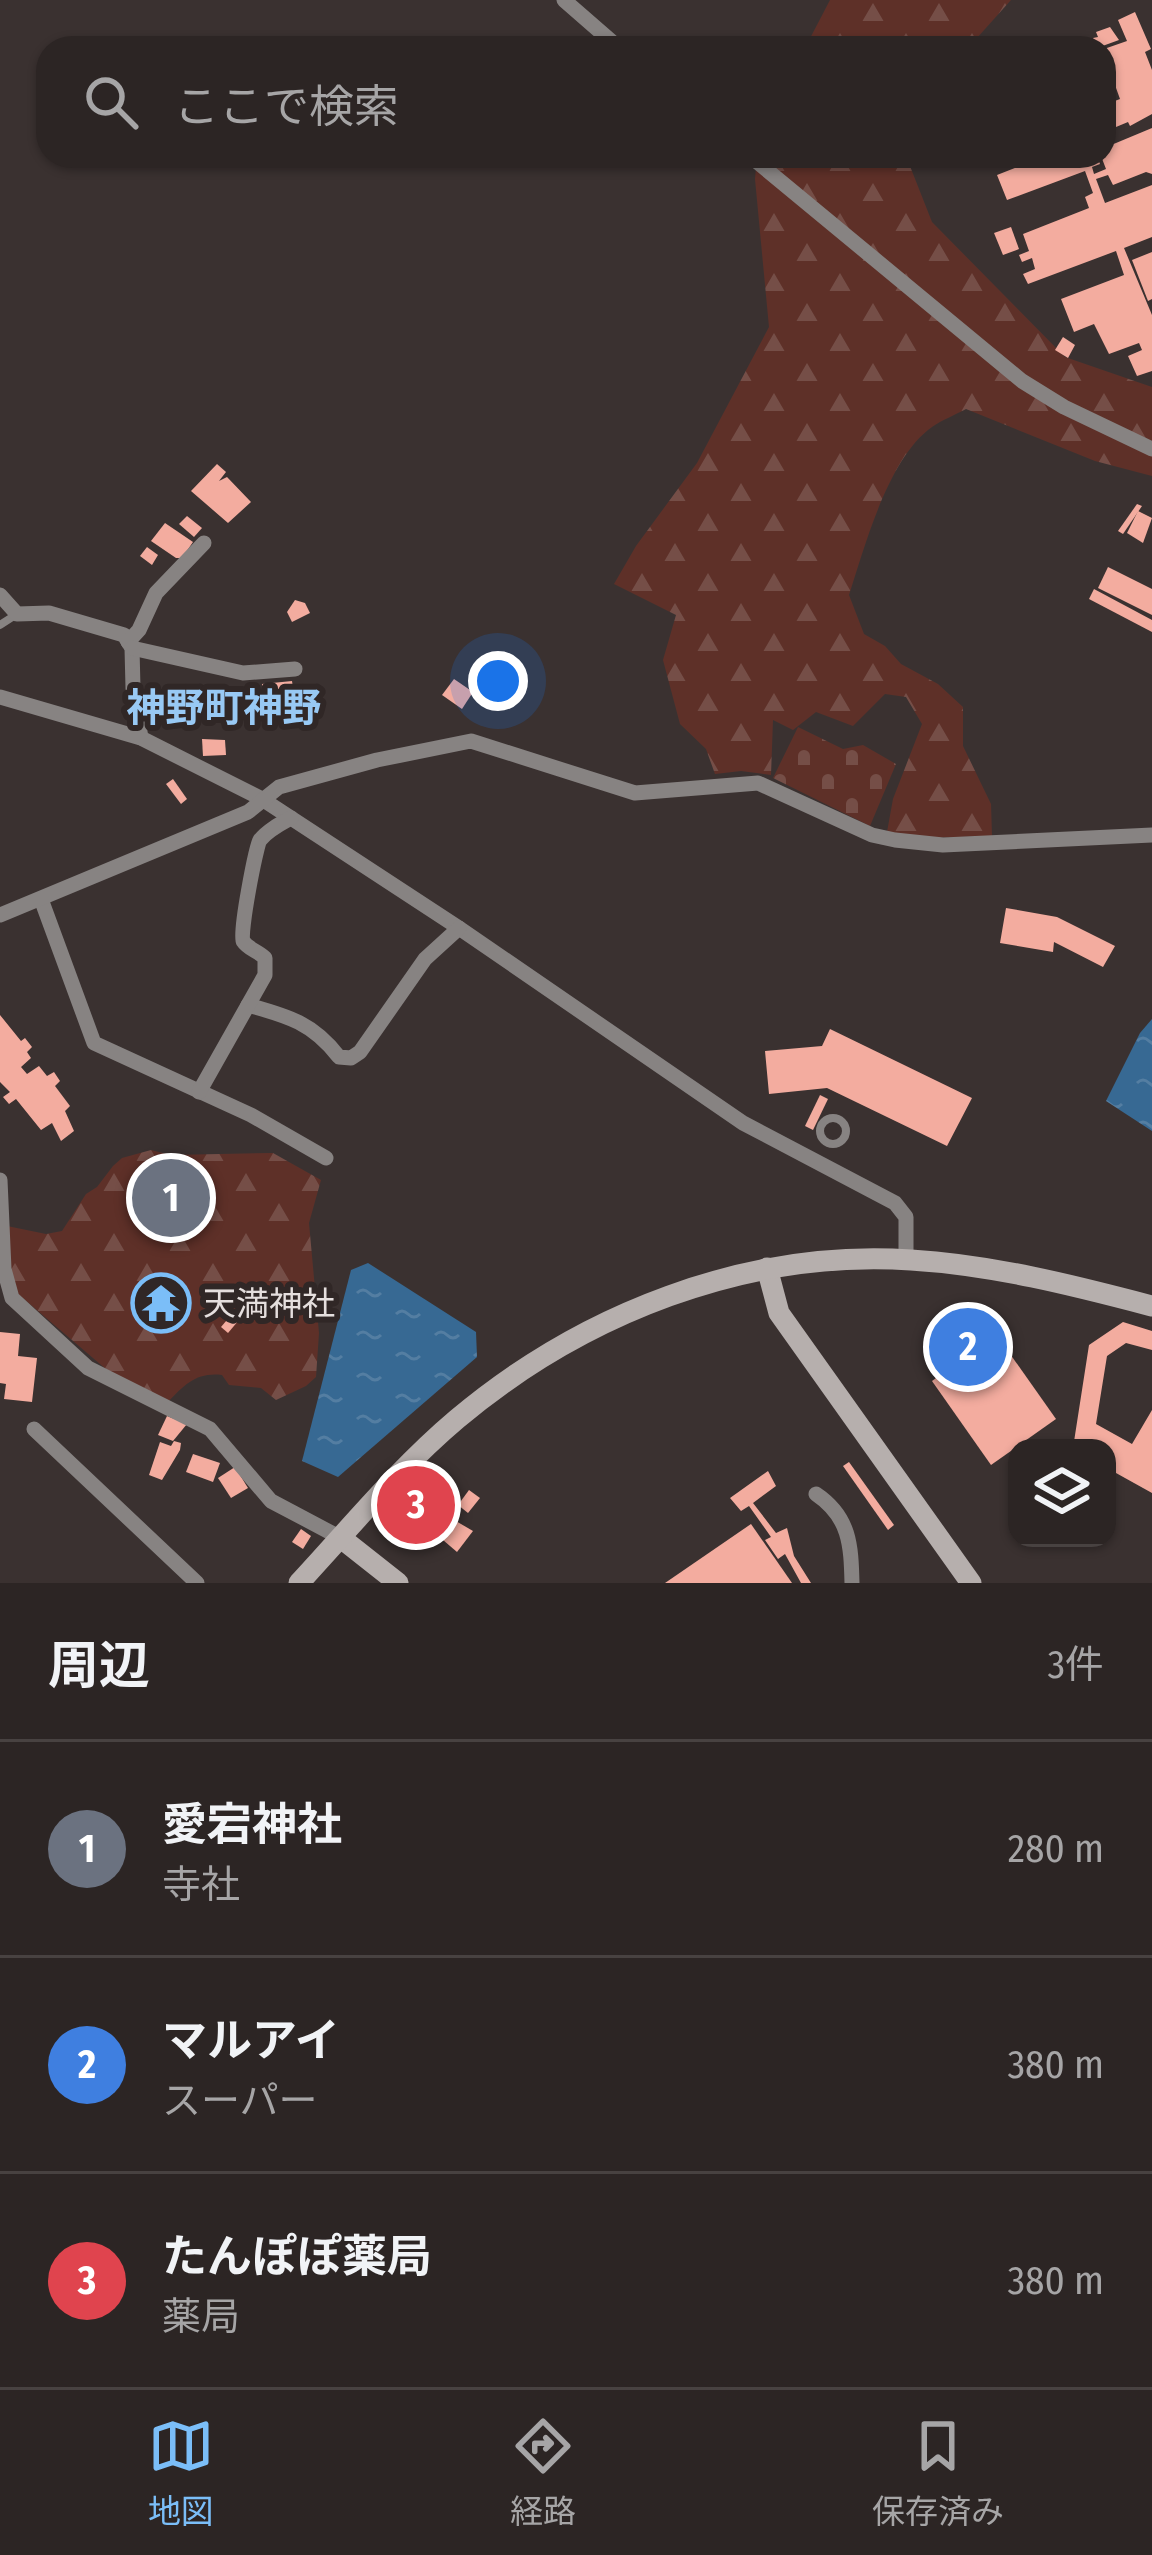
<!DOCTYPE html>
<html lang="ja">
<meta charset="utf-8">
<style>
:root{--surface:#2c2524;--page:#342d2c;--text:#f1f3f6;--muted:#a6a5a6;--line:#484241;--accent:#7bbef8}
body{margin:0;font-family:"Fira Sans Condensed","Noto Sans JP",sans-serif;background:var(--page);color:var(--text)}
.controls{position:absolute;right:36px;bottom:36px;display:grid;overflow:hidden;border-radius:24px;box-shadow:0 3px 9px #0004}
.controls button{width:108px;height:108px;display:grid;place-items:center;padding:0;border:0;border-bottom:3px solid var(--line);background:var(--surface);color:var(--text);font:60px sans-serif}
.you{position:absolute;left:498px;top:681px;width:42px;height:42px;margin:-30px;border:9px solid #fff;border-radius:50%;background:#1a73e8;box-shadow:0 0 0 18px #1a73e833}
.badge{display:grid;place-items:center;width:78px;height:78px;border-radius:50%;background:var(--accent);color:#fff;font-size:39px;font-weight:700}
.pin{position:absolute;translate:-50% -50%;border:6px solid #fff;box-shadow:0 3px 12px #0006}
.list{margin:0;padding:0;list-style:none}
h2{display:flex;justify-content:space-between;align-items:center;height:156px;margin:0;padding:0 48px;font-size:51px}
h2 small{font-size:39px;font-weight:400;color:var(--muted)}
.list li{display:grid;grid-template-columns:78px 1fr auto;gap:36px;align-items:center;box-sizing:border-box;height:216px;padding:0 48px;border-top:3px solid var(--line)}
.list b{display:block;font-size:45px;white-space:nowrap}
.list p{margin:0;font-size:39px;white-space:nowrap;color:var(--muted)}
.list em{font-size:39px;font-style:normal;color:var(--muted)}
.icon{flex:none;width:66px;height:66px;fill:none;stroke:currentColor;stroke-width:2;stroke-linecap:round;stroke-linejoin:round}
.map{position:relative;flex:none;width:1152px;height:1583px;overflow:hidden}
.search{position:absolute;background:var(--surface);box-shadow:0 3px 9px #0004;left:36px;right:36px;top:36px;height:132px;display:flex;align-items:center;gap:30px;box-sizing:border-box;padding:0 42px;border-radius:36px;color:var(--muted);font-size:45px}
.sheet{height:804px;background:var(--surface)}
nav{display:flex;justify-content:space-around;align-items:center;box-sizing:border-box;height:168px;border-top:3px solid var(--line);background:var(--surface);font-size:33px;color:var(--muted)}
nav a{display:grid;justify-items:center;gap:6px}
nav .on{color:var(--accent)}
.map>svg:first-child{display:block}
</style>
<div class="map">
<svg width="1152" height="1583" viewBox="0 0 1152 1583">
<defs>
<pattern id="forest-firs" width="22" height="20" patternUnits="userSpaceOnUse" patternTransform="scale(3)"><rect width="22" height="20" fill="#5e3028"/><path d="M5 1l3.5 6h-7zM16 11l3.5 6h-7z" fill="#754e47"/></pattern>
<pattern id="cemetery-stones" width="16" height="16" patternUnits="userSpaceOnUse" patternTransform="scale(3)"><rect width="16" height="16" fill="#5e3028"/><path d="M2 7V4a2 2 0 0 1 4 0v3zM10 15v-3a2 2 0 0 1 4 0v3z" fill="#754e47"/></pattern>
<pattern id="water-ripples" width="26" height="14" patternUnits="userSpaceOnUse" patternTransform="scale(3)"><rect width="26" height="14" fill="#376993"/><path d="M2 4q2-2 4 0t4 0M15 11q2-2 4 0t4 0" fill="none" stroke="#547ea2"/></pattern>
</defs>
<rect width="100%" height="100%" fill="#3a3130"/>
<g fill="url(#forest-firs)">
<polygon points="830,0 1011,0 968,48 805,48"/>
<path d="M757,156H906L932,222L1065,357L1152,387V476L1095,461L966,409C955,415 942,420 932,427C888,458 865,546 849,595L864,634L885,646L901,664L938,684L963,707V746L991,804L992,836L927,838L887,832L893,799L922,724L906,697L885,694L853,726L816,712L793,730L773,720L771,775L741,771L715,774L706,749L680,724L663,660L676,615L614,584L636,546L697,463L769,327L755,179Z"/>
<path d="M151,1150L171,1155L273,1153L321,1180L309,1223L319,1333L316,1377L306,1386L276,1400L261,1388L229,1385L222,1375C197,1372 185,1384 168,1402L107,1370L11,1288L7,1226L46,1234L62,1231L86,1194L97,1187L113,1166L122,1158Z"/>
</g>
<polygon fill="url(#cemetery-stones)" points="798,727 843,749 863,745 896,764 870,826 773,778"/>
<g fill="url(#water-ripples)">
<polygon points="1152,1019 1152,1131 1106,1101 1140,1033"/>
<polygon points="368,1263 476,1332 477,1357 338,1477 302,1461 351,1270"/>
</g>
<g fill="#f3ac9f">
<polygon points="1135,12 1151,49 1145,52 1152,70 1152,114 1130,126 1128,122 1104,132 1104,105 1120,99 1111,74 1104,77 1104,49 1127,41 1118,20"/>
<polygon points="1110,27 1119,40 1097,48 1093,38 1098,37 1096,32"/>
<polygon points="1152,128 1152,174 1146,172 1113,185 1108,175 1096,179 1105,203 1152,185 1152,237 1124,248 1152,315 1152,371 1137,376 1128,356 1142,350 1139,343 1109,354 1094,324 1074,332 1061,299 1124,275 1116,251 1028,284 1023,274 1035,269 1032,258 1022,262 1019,255 1029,251 1023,234 1089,208 1085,197 1093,193 1085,171 1007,200 997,175 1025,164 1021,156 1028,156 1030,162 1045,156 1097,156 1100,164 1092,167 1094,174 1106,169 1101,156 1104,156 1104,148"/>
<polygon points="1011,227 1019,249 1003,255 994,233"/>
<polygon points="1152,252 1152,299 1148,301 1132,260"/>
<polygon points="1063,337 1075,345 1068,358 1055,350"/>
<polygon points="217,464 226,472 219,481 227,477 251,502 228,523 191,491"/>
<polygon points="1137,504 1142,506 1123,534 1118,531"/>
<polygon points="1138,511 1152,518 1143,543 1127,533"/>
<polygon points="187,516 202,528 194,537 179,524"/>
<polygon points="165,523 193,542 182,558 176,558 151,541"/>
<polygon points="147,547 158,555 152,565 140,556"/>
<polygon points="1108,567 1152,589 1152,615 1098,588"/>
<polygon points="1094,589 1152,620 1152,632 1089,599"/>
<polygon points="295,600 305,603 310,613 292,622 287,612"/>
<polygon points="454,679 473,692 462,709 442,695"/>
<polygon points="292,681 293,688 263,691 262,684"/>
<polygon points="278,691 283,706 249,712 247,696"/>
<polygon points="202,739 225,740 226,755 203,756"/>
<polygon points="173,779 187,799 181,804 166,784"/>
<polygon points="1006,908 1057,917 1115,946 1103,967 1054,942 1053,952 1000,943"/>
<polygon points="0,1015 21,1041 25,1038 32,1047 27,1052 31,1058 21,1067 27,1074 39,1066 47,1076 54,1072 60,1081 55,1086 70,1106 65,1111 74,1131 61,1141 52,1123 41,1130 16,1099 9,1104 3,1097 10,1092 0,1082"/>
<polygon points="830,1029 972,1098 947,1146 827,1088 769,1094 765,1051 822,1046"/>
<polygon points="820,1095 828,1099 813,1130 805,1126"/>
<polygon points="172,1180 187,1190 169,1215 155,1203 168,1192 166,1190"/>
<polygon points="176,1284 186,1294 170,1305 177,1313 167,1321 146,1300 155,1292 164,1300"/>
<polygon points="232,1314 239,1320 228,1333 221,1327"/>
<polygon points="1123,1322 1152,1331 1152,1350 1126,1343 1107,1356 1096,1424 1132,1444 1152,1410 1152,1493 1107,1468 1107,1448 1073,1448 1089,1345"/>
<polygon points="0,1332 20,1334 18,1356 37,1358 32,1402 4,1399 6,1384 0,1383"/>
<polygon points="996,1334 1056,1419 991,1465 932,1381"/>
<polygon points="167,1416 187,1424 173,1441 158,1435"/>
<polygon points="174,1441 181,1443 180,1450 162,1480 149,1475 160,1442 171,1446"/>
<polygon points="193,1454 220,1463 213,1482 186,1472"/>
<polygon points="849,1462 894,1525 888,1530 843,1466"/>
<polygon points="235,1467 248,1488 231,1498 218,1478"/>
<polygon points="768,1471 776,1486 753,1503 776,1533 787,1528 794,1556 811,1583 801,1583 785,1554 778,1559 765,1540 771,1537 749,1506 741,1511 730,1498"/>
<polygon points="420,1486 434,1500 415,1521 400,1506"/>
<polygon points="469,1490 480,1498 468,1513 458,1505"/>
<polygon points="449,1517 473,1531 457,1552 436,1534"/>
<polygon points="751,1524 792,1583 665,1583"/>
<polygon points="301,1529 311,1536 303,1549 292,1542"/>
</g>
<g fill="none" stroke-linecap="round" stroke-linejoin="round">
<g stroke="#878382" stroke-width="8">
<polyline points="0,625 17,614"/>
<circle cx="833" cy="1131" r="13"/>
</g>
<g stroke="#878382" stroke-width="15">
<polyline points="564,0 619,48"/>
<polyline points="750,156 1022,381 1064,407 1152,449"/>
<polyline points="0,595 17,614 49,613 124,635 132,648 133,688 141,738"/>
<polyline points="128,642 139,630 156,593 204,543"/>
<polyline points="132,648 243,673 295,669"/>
<polyline points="0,697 141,738 262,799 459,928 743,1123 895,1203 906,1217 906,1259"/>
<polyline points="41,899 94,1043 251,1115 326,1158"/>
<polyline points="0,915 248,812 279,787 377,760 471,741 635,793 758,783 872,835 895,840 943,845 1152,835"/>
<path d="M248,1005C288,1016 313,1023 339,1057L351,1058L360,1052L425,959L459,928"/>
<path d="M199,1092L265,975V958C258,951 248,949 243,941C239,935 256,846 260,840C268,830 280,824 291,818"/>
<polyline points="0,1180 4,1269 12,1298 88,1368 210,1429 271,1501 341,1538"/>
<polyline points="34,1429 197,1583"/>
<path d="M816,1494C850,1517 851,1545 852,1583"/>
</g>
<g stroke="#b6afad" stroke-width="21">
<polyline points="767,1268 779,1313 971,1583"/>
<polyline points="341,1538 398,1583"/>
<path d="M299,1583C350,1528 400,1467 457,1419C582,1314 746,1249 911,1260C993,1265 1072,1285 1152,1306"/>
</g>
</g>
<defs>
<symbol id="temple-ring" viewBox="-11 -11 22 22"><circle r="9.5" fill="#302726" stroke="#7bbef8" stroke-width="1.5"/><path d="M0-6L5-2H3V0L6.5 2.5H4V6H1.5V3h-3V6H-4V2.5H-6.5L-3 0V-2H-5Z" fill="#7bbef8"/></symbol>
</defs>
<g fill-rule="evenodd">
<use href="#temple-ring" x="128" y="1270" width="66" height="66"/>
</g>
<g text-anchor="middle" stroke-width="12" stroke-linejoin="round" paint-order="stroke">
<g font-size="33" fill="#e5dfde" stroke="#302726" text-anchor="start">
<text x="203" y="1315">天満神社</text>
</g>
<g font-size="39" font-weight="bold" fill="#98c9f4" stroke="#302726">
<text x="224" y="721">神野町神野</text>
</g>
</g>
</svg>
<div class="controls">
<button><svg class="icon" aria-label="layers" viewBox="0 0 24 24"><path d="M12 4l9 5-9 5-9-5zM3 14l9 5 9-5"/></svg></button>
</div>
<div class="you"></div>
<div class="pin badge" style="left:171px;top:1198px;background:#6b7280">1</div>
<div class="pin badge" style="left:968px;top:1347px;background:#3f7fe0">2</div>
<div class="pin badge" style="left:416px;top:1505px;background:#e0444e">3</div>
<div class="search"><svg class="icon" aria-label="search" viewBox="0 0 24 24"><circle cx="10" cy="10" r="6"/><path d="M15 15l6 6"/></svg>ここで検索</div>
</div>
<section class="sheet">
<h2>周辺<small>3件</small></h2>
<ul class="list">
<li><span class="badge" style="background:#6b7280">1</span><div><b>愛宕神社</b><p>寺社</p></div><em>280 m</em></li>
<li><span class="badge" style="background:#3f7fe0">2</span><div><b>マルアイ</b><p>スーパー</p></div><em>380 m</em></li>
<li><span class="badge" style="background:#e0444e">3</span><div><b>たんぽぽ薬局</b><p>薬局</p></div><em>380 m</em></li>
</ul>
</section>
<nav>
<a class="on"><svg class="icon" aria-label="map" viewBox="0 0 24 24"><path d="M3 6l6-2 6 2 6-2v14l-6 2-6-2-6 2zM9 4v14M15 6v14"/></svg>地図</a>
<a><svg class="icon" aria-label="directions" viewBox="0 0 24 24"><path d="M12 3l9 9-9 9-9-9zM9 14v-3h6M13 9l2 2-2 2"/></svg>経路</a>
<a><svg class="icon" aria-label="saved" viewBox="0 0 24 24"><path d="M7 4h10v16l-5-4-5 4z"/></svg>保存済み</a>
</nav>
